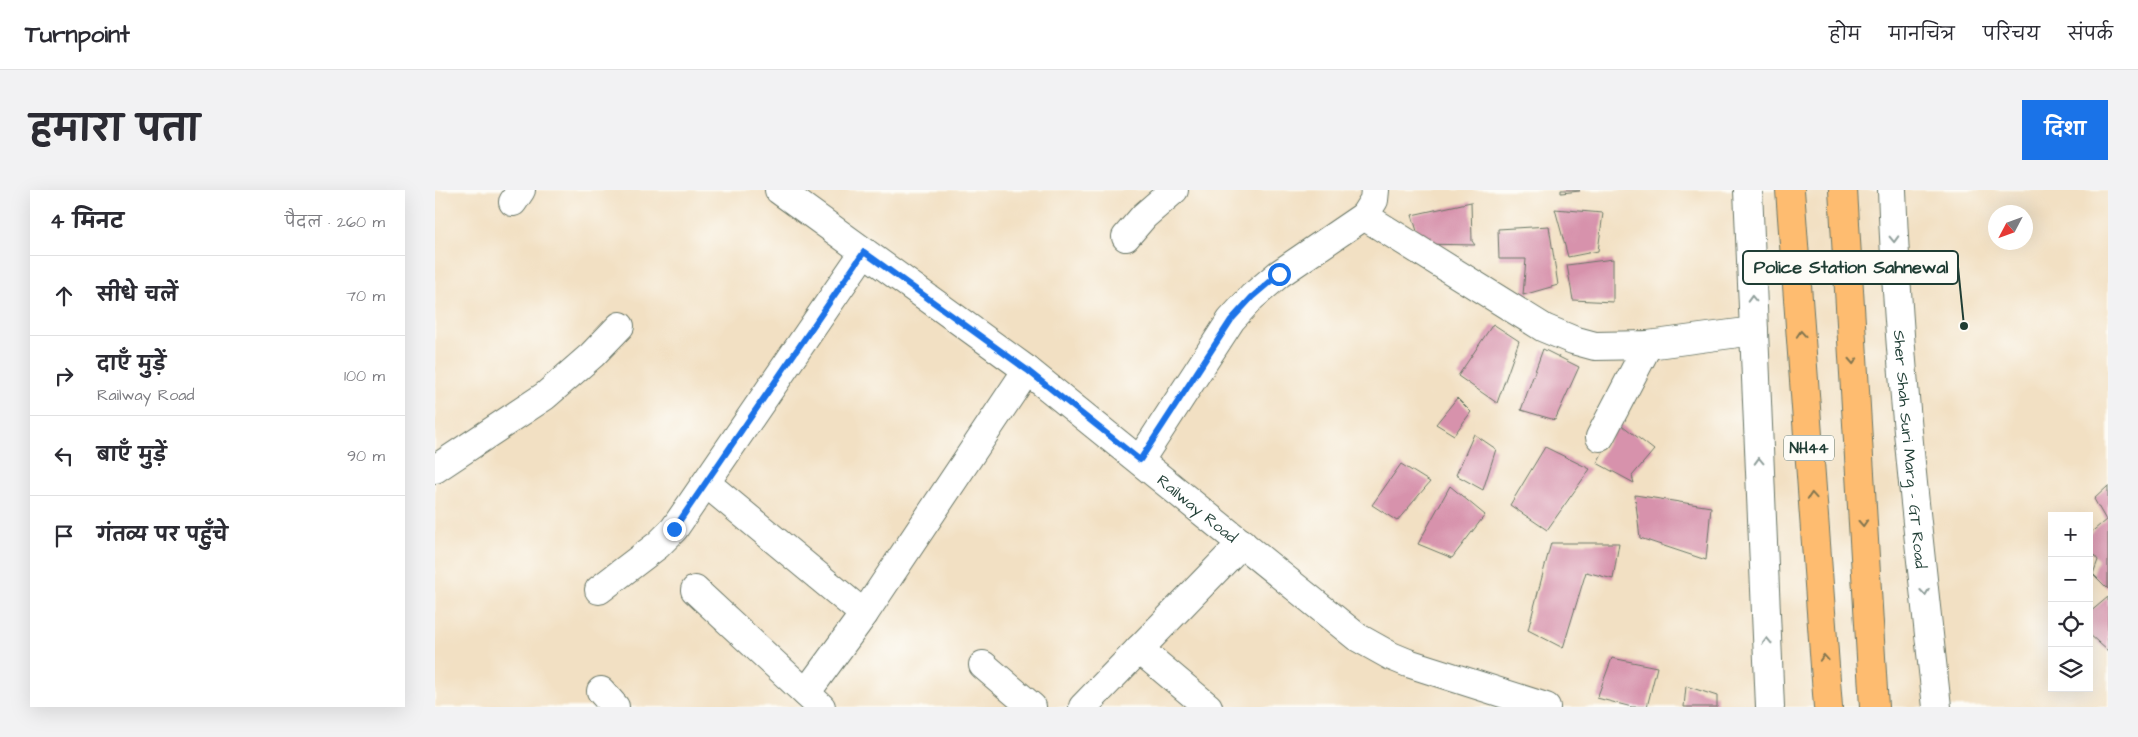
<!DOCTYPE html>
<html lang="hi">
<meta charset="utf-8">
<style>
:root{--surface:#fff;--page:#f2f2f3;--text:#2b2b33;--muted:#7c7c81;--line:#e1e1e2;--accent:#1a73e8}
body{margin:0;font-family:"Architects Daughter","Playpen Sans Deva",sans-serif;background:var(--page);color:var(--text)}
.controls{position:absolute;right:15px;bottom:15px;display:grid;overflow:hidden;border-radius:0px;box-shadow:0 5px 20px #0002}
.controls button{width:45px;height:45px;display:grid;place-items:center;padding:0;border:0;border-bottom:1px solid var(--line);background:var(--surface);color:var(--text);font:25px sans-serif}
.compass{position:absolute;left:1553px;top:15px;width:45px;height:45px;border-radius:50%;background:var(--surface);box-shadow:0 5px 20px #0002;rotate:229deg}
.stop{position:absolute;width:15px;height:15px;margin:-11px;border:4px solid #1a73e8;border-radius:50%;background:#fff}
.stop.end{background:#1a73e8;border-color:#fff;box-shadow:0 1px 5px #0008}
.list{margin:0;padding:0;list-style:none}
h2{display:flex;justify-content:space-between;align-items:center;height:65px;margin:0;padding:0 20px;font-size:21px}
h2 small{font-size:16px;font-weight:400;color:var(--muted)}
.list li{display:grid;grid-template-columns:32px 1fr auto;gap:15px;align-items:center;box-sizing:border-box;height:80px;padding:0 20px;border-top:1px solid var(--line)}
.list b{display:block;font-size:19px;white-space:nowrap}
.list p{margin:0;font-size:16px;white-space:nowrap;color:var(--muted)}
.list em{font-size:16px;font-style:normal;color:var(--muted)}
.icon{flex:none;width:28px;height:28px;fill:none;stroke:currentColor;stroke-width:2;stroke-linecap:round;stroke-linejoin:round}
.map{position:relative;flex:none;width:1673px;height:517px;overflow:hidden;border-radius:0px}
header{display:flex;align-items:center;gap:30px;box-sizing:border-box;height:70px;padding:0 25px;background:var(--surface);border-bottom:1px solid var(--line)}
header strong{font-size:24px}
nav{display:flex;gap:28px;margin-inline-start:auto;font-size:18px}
.intro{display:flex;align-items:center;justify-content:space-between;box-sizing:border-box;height:120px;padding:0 30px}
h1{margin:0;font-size:35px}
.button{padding:12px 22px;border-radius:0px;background:var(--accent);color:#fff;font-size:18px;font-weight:700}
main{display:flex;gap:30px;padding:0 30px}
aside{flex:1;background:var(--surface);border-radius:0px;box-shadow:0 5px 20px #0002}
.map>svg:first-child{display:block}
</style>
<header>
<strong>Turnpoint</strong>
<nav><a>होम</a><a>मानचित्र</a><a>परिचय</a><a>संपर्क</a></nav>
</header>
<div class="intro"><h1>हमारा पता</h1><a class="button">दिशा</a></div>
<main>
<aside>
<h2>4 मिनट<small>पैदल · 260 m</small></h2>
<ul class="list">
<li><svg class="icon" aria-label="ahead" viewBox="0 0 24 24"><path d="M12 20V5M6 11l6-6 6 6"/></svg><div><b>सीधे चलें</b></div><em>70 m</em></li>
<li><svg class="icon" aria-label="right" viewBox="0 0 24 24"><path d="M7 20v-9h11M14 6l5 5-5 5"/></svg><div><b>दाएँ मुड़ें</b><p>Railway Road</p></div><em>100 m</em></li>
<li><svg class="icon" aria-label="left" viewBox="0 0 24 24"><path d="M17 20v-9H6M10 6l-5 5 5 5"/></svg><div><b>बाएँ मुड़ें</b></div><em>90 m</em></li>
<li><svg class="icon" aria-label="arrive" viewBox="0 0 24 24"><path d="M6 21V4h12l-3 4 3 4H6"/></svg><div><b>गंतव्य पर पहुँचे</b></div></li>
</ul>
</aside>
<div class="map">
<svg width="1673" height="517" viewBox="0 0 1673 517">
<rect width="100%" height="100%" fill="#fdfcf7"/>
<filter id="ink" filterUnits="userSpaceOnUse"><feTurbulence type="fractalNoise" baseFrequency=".02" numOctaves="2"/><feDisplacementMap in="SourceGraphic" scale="10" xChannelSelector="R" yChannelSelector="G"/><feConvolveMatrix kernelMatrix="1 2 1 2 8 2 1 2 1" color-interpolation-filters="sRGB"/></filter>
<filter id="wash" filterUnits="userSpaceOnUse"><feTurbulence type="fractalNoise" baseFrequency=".0096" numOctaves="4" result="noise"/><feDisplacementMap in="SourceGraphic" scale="20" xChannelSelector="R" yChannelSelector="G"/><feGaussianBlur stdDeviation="1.12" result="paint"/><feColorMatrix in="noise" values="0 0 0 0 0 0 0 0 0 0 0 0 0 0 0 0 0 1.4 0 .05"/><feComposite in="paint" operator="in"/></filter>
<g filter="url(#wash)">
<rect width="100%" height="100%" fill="#f2e0c3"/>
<g id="blocks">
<g fill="#d792ac">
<polygon points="1126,0 1144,0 1145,1 1126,3"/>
<polygon points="1036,12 1037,51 1040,55 986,54 977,25"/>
<polygon points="1120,19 1168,23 1163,61 1133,67"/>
<polygon points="1114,36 1123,95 1088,105 1091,69 1064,69 1063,39"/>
<polygon points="1178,69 1178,112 1138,110 1132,75"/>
<polygon points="1058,134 1084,151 1062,213 1023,186"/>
<polygon points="1108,159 1144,177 1120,230 1086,220"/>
<polygon points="1022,208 1036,222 1019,245 1001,234"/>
<polygon points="1183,232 1219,260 1197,286 1199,293 1162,273"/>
<polygon points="1039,244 1061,259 1048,300 1021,285"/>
<polygon points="1110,257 1155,279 1112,340 1075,315"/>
<polygon points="966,274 995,292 962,331 937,315"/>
<polygon points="1015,296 1050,325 1017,368 983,354"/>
<polygon points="1673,296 1673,399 1658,384 1663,370 1654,359 1654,344 1671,330 1659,309"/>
<polygon points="1200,305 1276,317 1271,370 1205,348"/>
<polygon points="1116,353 1184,353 1178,389 1151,382 1128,458 1093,440"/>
<polygon points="1673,407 1673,461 1654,444 1654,423"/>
<polygon points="1177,468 1222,477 1212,517 1197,517 1162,508"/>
<polygon points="1251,496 1282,506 1282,517 1249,517"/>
</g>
</g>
</g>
<g filter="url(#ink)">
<use href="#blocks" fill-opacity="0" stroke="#697666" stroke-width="1"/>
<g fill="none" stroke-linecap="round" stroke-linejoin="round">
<defs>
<g id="minor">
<path id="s1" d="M344,0L592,180L922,447L956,466L973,473L1111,517"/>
<polyline points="1313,0 1335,517"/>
<path id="s2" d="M1457,0C1463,173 1483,345 1502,517"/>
<polyline points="78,12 86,0"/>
<polyline points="929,26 1109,138 1138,150 1160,156 1213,155 1319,141"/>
<polyline points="691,47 709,26 739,0"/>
<polyline points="1165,247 1213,155"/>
<polyline points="705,270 796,130 817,107 844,84 929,26 939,10 940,0"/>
<polyline points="0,279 110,206 157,165 185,136"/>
<polyline points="271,293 429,424"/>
<polyline points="164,400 223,355 239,339 429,62"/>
<polyline points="260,400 386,517"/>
<polyline points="704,459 773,517"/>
<polyline points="548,475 597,517"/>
<polyline points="166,501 180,517"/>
<polyline points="371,503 429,424 592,180"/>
<polyline points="648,517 807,353"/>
</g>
<g id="highway">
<polyline points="1355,0 1393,517"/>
<polyline points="1408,0 1439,517"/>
</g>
</defs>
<use href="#minor" stroke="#697666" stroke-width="30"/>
<use href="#highway" stroke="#697666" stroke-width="30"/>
<use href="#minor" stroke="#fff" stroke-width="28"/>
<use href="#highway" stroke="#febc70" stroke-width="28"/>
</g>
<defs><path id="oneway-chevron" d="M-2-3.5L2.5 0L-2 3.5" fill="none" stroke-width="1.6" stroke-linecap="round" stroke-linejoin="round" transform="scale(1.25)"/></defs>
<g stroke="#8f9e9a">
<use href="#oneway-chevron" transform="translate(1459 49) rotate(88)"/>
<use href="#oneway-chevron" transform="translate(1317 109) rotate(-92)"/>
<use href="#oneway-chevron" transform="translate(1324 271) rotate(-92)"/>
<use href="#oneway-chevron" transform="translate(1490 402) rotate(84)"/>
<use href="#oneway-chevron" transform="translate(1332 451) rotate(-92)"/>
</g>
<g stroke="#83764f">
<use href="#oneway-chevron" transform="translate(1366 144) rotate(-94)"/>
<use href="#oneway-chevron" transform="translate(1418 171) rotate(87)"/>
<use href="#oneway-chevron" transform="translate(1377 306) rotate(-94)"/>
<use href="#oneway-chevron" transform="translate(1428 333) rotate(87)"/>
<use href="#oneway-chevron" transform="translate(1389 468) rotate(-94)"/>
</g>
</g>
<g fill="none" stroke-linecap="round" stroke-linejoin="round" filter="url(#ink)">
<polyline stroke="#1a73e8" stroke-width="6" points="239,339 429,62 592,180 705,270 796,130 817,107 844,84"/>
</g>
<g text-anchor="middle" stroke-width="4" stroke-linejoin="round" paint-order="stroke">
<rect fill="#fdfcf7" stroke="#62766e" stroke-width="1" x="1349" y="245.5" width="50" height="25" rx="4"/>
<g font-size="15" font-weight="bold" fill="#1f3d34">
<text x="1374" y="263">NH44</text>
</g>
<g font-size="16" fill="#1f3d34" stroke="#fdfcf7">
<text dy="6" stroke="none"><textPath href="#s2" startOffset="260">Sher Shah Suri Marg - GT Road</textPath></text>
<text dy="6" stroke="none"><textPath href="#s1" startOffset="526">Railway Road</textPath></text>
</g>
</g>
<path fill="none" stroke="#1f3d34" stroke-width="2" d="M1529 136L1523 77"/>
<circle fill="#1f3d34" stroke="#fdfcf7" stroke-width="2" cx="1529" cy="136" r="5"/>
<rect fill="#fdfcf7" stroke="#1f3d34" stroke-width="2" x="1308" y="61" width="215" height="33" rx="5"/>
<g font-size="18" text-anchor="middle" font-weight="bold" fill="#1f3d34">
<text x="1416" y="83">Police Station Sahnewal</text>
</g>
</svg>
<div class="controls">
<button>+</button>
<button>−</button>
<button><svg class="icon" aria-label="locate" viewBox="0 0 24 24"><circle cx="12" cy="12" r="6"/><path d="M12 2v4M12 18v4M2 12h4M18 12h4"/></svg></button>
<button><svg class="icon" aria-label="layers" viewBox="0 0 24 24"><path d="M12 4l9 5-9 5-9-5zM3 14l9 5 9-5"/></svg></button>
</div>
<svg class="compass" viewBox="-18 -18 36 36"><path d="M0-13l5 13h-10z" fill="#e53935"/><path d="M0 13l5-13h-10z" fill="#7c7c81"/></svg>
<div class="stop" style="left:844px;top:84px"></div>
<div class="stop end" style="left:239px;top:339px"></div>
</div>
</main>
